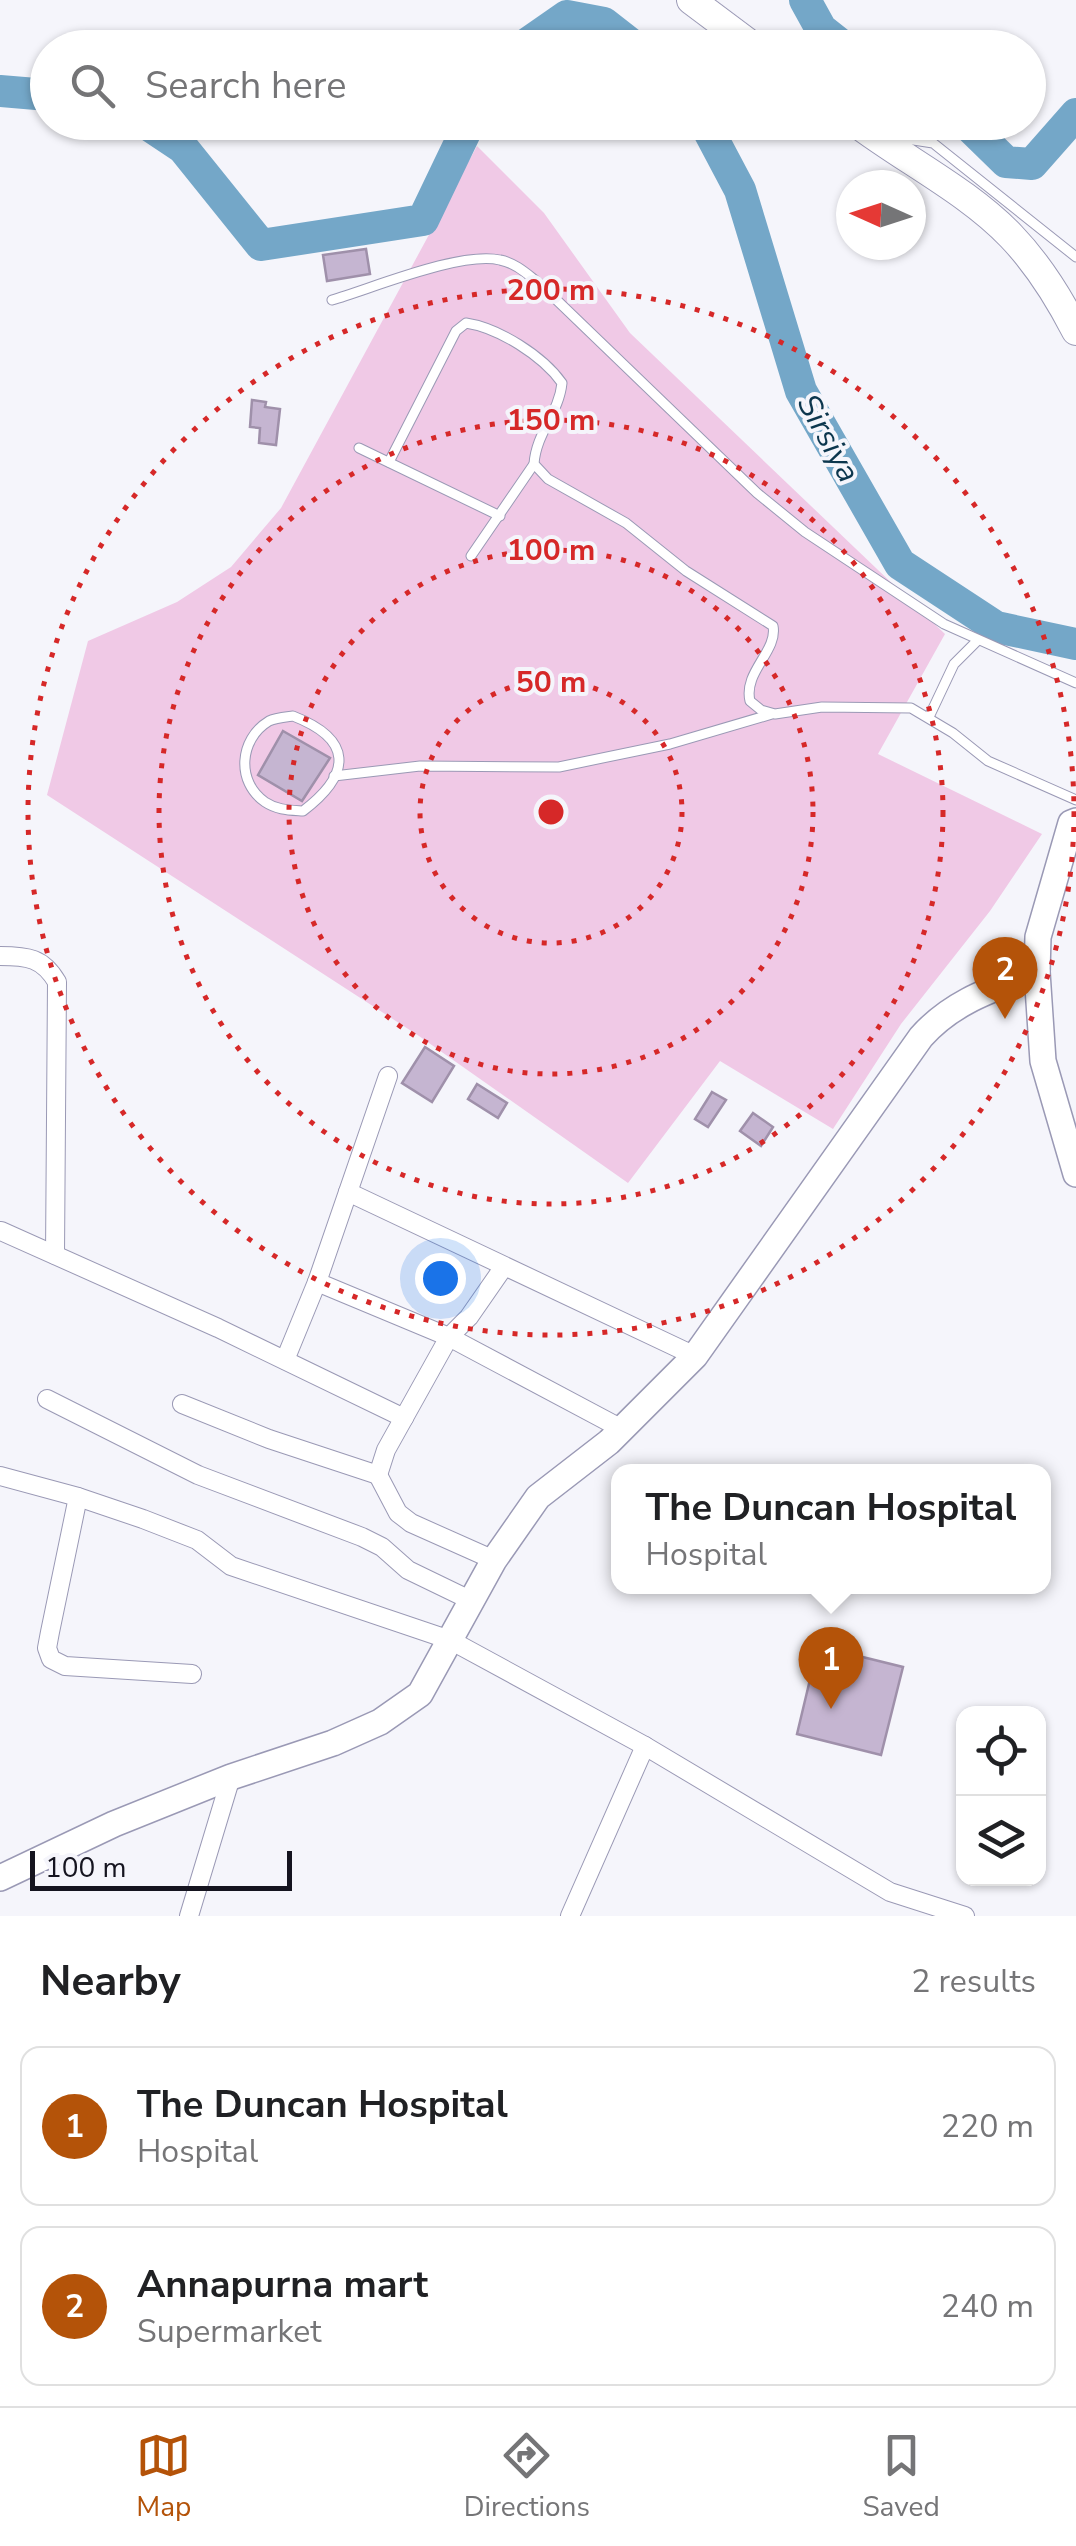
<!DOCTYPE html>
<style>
:root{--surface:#fff;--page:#f6f6f6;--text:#202124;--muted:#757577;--line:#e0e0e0;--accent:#b45309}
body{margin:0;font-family:"Nunito Sans",sans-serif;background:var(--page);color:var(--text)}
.controls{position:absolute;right:30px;bottom:30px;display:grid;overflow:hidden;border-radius:20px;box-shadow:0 2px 8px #0004}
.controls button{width:90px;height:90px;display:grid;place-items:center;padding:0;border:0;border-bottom:2px solid var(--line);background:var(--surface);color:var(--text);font:50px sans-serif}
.compass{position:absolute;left:836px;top:170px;width:90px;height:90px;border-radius:50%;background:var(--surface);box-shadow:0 2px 8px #0004;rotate:273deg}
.scale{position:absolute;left:30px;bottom:25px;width:262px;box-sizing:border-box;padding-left:10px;border:5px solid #15141f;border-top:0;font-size:28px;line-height:35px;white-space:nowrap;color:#15141f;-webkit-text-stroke:8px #f5f5fb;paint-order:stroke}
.you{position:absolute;left:440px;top:1278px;width:35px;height:35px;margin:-25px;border:8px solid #fff;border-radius:50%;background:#1a73e8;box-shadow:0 0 0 15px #1a73e833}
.badge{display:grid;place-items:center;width:65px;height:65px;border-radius:50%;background:var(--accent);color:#fff;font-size:32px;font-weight:700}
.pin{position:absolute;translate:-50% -82px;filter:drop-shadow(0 2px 5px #0008)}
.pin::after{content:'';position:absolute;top:52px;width:35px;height:30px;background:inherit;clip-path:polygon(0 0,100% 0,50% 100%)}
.popup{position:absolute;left:611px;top:1464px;width:440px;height:130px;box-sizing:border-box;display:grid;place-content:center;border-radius:20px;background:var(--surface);filter:drop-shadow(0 2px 8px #0005);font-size:32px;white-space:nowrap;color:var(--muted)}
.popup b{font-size:38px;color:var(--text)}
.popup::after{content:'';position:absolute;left:50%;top:100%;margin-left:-20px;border:20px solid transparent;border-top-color:var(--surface)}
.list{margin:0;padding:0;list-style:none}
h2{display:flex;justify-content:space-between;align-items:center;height:130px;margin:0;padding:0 40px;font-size:42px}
h2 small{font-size:32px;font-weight:400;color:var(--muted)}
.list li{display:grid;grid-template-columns:65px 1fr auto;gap:30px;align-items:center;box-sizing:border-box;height:160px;margin:0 20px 20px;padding:0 20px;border:2px solid var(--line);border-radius:20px}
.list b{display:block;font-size:38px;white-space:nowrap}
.list p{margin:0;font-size:32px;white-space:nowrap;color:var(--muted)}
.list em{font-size:32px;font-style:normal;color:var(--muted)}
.icon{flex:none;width:55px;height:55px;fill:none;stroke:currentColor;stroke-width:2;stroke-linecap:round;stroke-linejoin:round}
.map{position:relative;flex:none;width:1076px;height:1916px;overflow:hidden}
.search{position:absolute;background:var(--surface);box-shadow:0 2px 8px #0004;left:30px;right:30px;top:30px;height:110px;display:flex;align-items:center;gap:25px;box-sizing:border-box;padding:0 35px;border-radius:55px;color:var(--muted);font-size:38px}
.sheet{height:490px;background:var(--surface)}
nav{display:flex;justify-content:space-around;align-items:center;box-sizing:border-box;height:140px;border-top:2px solid var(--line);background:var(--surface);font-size:28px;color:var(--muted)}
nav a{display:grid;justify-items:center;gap:5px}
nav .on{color:var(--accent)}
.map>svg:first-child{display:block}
</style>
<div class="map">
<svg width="1076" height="1916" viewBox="0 0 1076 1916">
<rect width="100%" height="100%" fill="#f5f5fb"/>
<polygon fill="#f0c9e6" points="477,146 544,213 630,333 945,634 878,754 1042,834 990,911 901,1024 833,1129 720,1061 628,1183 419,1036 47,795 88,641 177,602 231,567 281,508"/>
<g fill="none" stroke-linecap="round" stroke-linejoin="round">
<g stroke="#74a7c8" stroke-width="32">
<polyline points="805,0 821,29 845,48"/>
<polyline points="521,48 567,16 604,23 636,48"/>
<polyline points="0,91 48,95"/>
<polyline points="144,122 183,148 261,245 423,220 470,122"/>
<polyline points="704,122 740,190 801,391 900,564 996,627 1076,644"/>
<polyline points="965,122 1006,162 1032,164 1076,114"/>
</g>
</g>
<g fill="#c5b5d1" stroke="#9f90aa" stroke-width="2.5">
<polygon points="366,249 370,274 327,281 323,255"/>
<polygon points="252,400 266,402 265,407 280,409 276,445 259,443 260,428 250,427"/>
<polygon points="283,731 330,758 302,801 258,775"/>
<polygon points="425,1047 454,1066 432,1102 402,1083"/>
<polygon points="477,1084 507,1103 498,1118 468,1099"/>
<polygon points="712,1092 726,1100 708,1127 695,1119"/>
<polygon points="753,1113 773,1127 761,1146 740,1131"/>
<polygon points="818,1646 903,1667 881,1755 797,1734"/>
</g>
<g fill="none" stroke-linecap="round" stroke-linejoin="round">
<defs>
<g id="lane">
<polyline points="894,137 933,143 1076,257"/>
<path d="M332,300C373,288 461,251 500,260C516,263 528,275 540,284L757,493L805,532L944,624L1076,683"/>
<polyline points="359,448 500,516"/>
<path d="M389,462L456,331L466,323C499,328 543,356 562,383C559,413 536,433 534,464L548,479L626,523L686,571L773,626C778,651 743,672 750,701L761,710L775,714L822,707L911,708L953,733L988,761L1076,800"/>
<polyline points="471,556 534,464"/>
<path d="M293,716C352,739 353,773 303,811C289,810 277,810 265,802C236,782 239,739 269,721C275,718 286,717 293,716Z"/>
<polyline points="929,717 954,664 978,640"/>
<polyline points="334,776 420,766 559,767 670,744 772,714"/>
</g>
<g id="street">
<path d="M0,956C28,956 43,958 57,982L55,1255"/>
<polyline points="388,1076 317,1282 449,1337 622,1429"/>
<polyline points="348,1192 695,1356"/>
<polyline points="1,1231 218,1328 404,1418"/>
<polyline points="285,1360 317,1282"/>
<polyline points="47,1399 198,1475 362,1537 382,1547 408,1570 470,1600"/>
<polyline points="182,1404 269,1439 378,1475 386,1450 449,1337 469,1317 503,1268"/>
<polyline points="378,1475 398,1513 411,1523 494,1560"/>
<polyline points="0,1476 78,1497 143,1519 197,1540 231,1566 450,1640 645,1746 890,1892 965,1916"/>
<polyline points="78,1497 50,1632 47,1648 51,1659 65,1666 192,1674"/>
<polyline points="189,1916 231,1777"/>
<polyline points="570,1916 645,1746"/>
</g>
<g id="secondary">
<polyline points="1076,821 1071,823 1038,937 1037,972 1043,1061 1076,1174"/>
<path d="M0,1878L114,1824L231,1777L333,1743L380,1722L420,1694L494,1560L538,1497L609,1442L695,1356L921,1037C953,1001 993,989 1037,972"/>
</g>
<g id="primary">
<polyline points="691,0 755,48"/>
<path d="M855,122C905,160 968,191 1011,236C1037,263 1059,298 1076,331"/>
</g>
</defs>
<use href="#lane" stroke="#9a99b5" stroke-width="11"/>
<use href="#street" stroke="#9a99b5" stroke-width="20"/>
<use href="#secondary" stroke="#9a99b5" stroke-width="28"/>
<use href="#primary" stroke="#9a99b5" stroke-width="30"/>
<use href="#lane" stroke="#fff" stroke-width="9"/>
<use href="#street" stroke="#fff" stroke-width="18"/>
<use href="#secondary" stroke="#fff" stroke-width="25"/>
<use href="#primary" stroke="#fff" stroke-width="28"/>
</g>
<g fill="none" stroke="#d62828" stroke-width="5" stroke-dasharray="5 10">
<circle cx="551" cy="812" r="131"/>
<circle cx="551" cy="812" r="262"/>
<circle cx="551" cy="812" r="392"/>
<circle cx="551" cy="812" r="523"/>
</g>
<g text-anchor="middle" stroke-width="8" stroke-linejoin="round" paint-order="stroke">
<g font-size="32" font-style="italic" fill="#0c364d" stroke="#f5f5fb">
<text transform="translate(829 438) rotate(61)" y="11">Sirsiya</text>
</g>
</g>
<circle cx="551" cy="812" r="15" fill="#d62828" stroke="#f5f5fb" stroke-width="5"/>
<g font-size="30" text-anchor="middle" font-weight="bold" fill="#d62828" stroke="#f5f5fb" stroke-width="8" stroke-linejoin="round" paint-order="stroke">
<text x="551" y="300">200 m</text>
<text x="551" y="430">150 m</text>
<text x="551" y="560">100 m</text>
<text x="551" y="692">50 m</text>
</g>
</svg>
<div class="controls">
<button><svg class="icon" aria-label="locate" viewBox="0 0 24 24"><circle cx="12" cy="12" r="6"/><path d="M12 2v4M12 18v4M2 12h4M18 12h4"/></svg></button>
<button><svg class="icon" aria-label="layers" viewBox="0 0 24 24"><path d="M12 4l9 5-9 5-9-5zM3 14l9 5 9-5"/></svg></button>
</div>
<svg class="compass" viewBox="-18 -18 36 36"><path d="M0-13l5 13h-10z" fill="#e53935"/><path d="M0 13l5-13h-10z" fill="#757577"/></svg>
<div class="scale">100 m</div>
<div class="you"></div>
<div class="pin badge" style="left:831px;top:1709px">1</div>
<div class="popup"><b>The Duncan Hospital</b>Hospital</div>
<div class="pin badge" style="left:1005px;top:1019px">2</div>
<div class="search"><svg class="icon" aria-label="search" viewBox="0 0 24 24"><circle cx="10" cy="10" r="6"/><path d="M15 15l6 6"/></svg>Search here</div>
</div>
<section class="sheet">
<h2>Nearby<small>2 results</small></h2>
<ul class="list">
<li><span class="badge">1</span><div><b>The Duncan Hospital</b><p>Hospital</p></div><em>220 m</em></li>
<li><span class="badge">2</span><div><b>Annapurna mart</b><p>Supermarket</p></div><em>240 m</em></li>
</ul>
</section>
<nav>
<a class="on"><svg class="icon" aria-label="map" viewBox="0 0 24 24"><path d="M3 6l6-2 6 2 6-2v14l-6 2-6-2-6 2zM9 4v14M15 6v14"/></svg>Map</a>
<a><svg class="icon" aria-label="directions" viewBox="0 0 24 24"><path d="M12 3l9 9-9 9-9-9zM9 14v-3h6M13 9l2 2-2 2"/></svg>Directions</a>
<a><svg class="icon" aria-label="saved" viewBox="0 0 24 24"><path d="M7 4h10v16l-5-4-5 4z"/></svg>Saved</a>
</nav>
